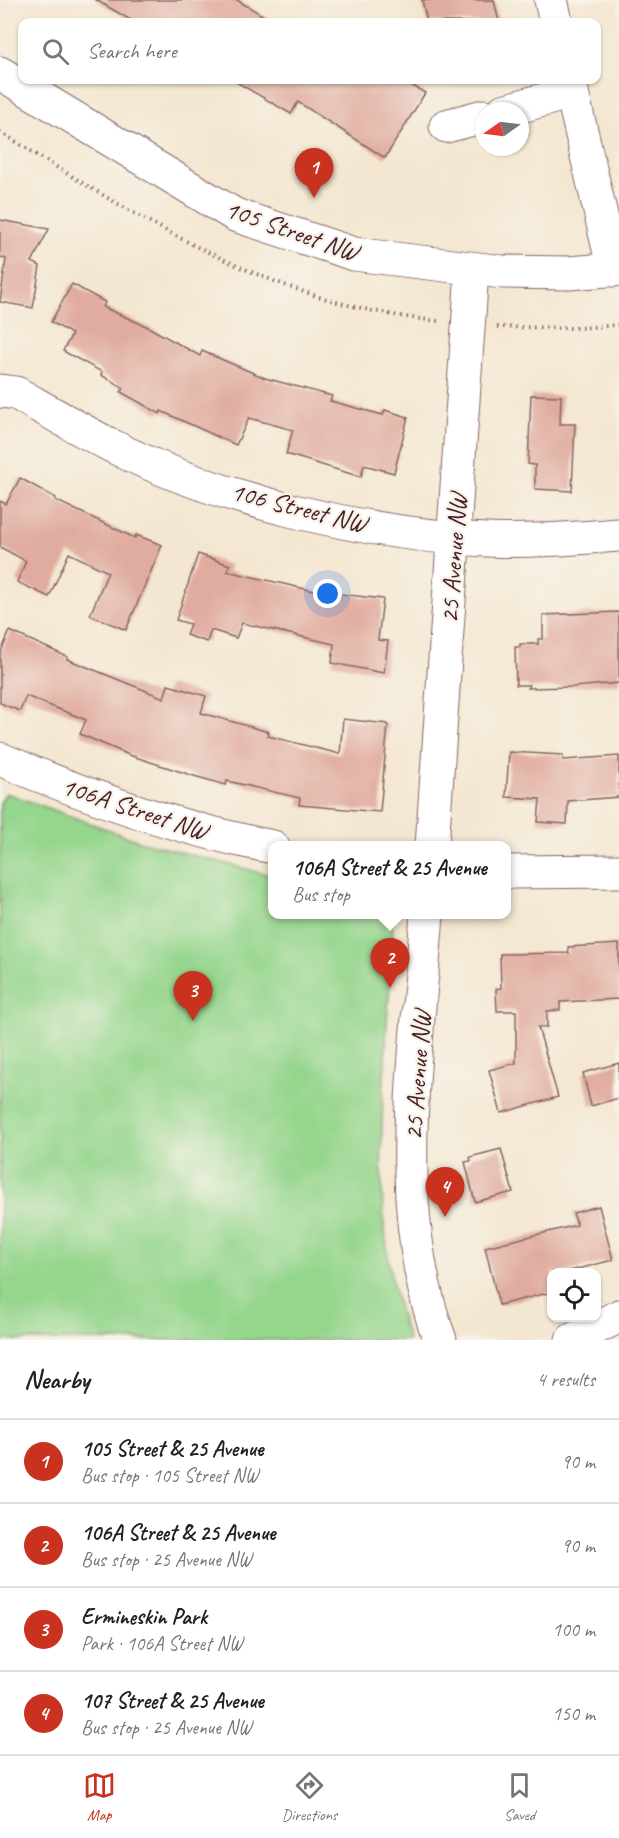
<!DOCTYPE html>
<meta charset="utf-8">
<style>
:root{--surface:#fff;--page:#f6f6f6;--text:#222;--muted:#767676;--line:#e0e0e0;--accent:#c8321e}
body{margin:0;font-family:Caveat,sans-serif;background:var(--page);color:var(--text)}
.controls{position:absolute;right:18px;bottom:18px;display:grid;overflow:hidden;border-radius:12px;box-shadow:0 2px 4px #0004}
.controls button{width:54px;height:54px;display:grid;place-items:center;padding:0;border:0;border-bottom:2px solid var(--line);background:var(--surface);color:var(--text);font:30px sans-serif}
.compass{position:absolute;left:475px;top:102px;width:54px;height:54px;border-radius:50%;background:var(--surface);box-shadow:0 2px 4px #0004;rotate:256deg}
.you{position:absolute;left:328px;top:594px;width:21px;height:21px;margin:-15px;border:4px solid #fff;border-radius:50%;background:#1a73e8;box-shadow:0 0 0 9px #1a73e833}
.badge{display:grid;place-items:center;width:39px;height:39px;border-radius:50%;background:var(--accent);color:#fff;font-size:20px;font-weight:700}
.pin{position:absolute;translate:-50% -50px;filter:drop-shadow(0 2px 3px #0008)}
.pin::after{content:'';position:absolute;top:32px;width:21px;height:18px;background:inherit;clip-path:polygon(0 0,100% 0,50% 100%)}
.popup{position:absolute;left:268px;top:841px;width:243px;height:78px;box-sizing:border-box;display:grid;place-content:center;border-radius:12px;background:var(--surface);filter:drop-shadow(0 2px 4px #0005);font-size:20px;white-space:nowrap;color:var(--muted)}
.popup b{font-size:22px;color:var(--text)}
.popup::after{content:'';position:absolute;left:50%;top:100%;margin-left:-12px;border:12px solid transparent;border-top-color:var(--surface)}
.list{margin:0;padding:0;list-style:none}
h2{display:flex;justify-content:space-between;align-items:center;height:78px;margin:0;padding:0 24px;font-size:26px}
h2 small{font-size:20px;font-weight:400;color:var(--muted)}
.list li{display:grid;grid-template-columns:39px 1fr auto;gap:18px;align-items:center;box-sizing:border-box;height:84px;padding:0 24px;border-top:2px solid var(--line)}
.list b{display:block;font-size:22px;white-space:nowrap}
.list p{margin:0;font-size:20px;white-space:nowrap;color:var(--muted)}
.list em{font-size:20px;font-style:normal;color:var(--muted)}
.icon{flex:none;width:33px;height:33px;fill:none;stroke:currentColor;stroke-width:2;stroke-linecap:round;stroke-linejoin:round}
.map{position:relative;flex:none;width:619px;height:1340px;overflow:hidden}
.search{position:absolute;background:var(--surface);box-shadow:0 2px 4px #0004;left:18px;right:18px;top:18px;height:66px;display:flex;align-items:center;gap:15px;box-sizing:border-box;padding:0 21px;border-radius:12px;color:var(--muted);font-size:22px}
.sheet{height:414px;background:var(--surface)}
nav{display:flex;justify-content:space-around;align-items:center;box-sizing:border-box;height:84px;border-top:2px solid var(--line);background:var(--surface);font-size:16px;color:var(--muted)}
nav a{display:grid;justify-items:center;gap:3px}
nav .on{color:var(--accent)}
.map>svg:first-child{display:block}
</style>
<div class="map">
<svg width="619" height="1340" viewBox="0 0 619 1340">
<rect width="100%" height="100%" fill="#f7f3e8"/>
<filter id="ink" filterUnits="userSpaceOnUse"><feTurbulence type="fractalNoise" baseFrequency=".0167" numOctaves="2"/><feDisplacementMap in="SourceGraphic" scale="12" xChannelSelector="R" yChannelSelector="G"/><feConvolveMatrix kernelMatrix="1 2 1 2 8 2 1 2 1" color-interpolation-filters="sRGB"/></filter>
<filter id="wash" filterUnits="userSpaceOnUse"><feTurbulence type="fractalNoise" baseFrequency=".008" numOctaves="4" result="noise"/><feDisplacementMap in="SourceGraphic" scale="24" xChannelSelector="R" yChannelSelector="G"/><feGaussianBlur stdDeviation="1.35" result="paint"/><feColorMatrix in="noise" values="0 0 0 0 0 0 0 0 0 0 0 0 0 0 0 0 0 1.4 0 .05"/><feComposite in="paint" operator="in"/></filter>
<g filter="url(#wash)">
<rect width="100%" height="100%" fill="#f4e7d1"/>
<path fill="#95d68d" stroke="#707a5c" stroke-width="1.5" d="M6,793L142,842L273,876V914L391,915C396,935 388,998 387,1024C381,1132 372,1235 408,1340H0V803Z"/>
<g id="blocks">
<g fill="#e0ac9f">
<polygon points="96,0 237,0 274,22 134,22"/>
<polygon points="422,0 494,0 499,22 427,22"/>
<polygon points="233,80 403,80 425,93 385,158 298,102 291,114"/>
<polygon points="0,220 49,229 32,262 40,266 33,308 0,302 6,259 0,257"/>
<polygon points="72,284 105,302 103,307 148,327 200,356 202,351 265,378 332,396 330,401 383,415 385,410 408,417 394,473 364,465 361,477 286,454 293,430 249,418 236,445 161,411 160,414 121,392 124,388 101,375 102,372 63,351 72,334 51,322"/>
<polygon points="531,395 561,396 560,424 575,424 572,491 535,489 535,465 528,464"/>
<polygon points="20,478 56,498 55,500 135,538 136,535 162,545 126,630 90,615 108,572 69,553 49,597 17,582 26,561 0,547 0,501 6,504"/>
<polygon points="198,554 230,565 227,571 340,597 340,594 383,599 378,640 388,641 384,673 332,663 334,644 242,623 236,638 211,630 207,642 186,635 190,624 176,620"/>
<polygon points="619,612 619,683 573,687 528,688 529,685 516,685 515,647 520,647 520,644 538,644 538,639 543,639 543,615"/>
<polygon points="10,631 68,657 67,659 164,698 168,685 206,696 201,713 269,732 268,736 340,754 343,719 388,724 380,812 299,805 300,798 227,781 226,785 194,776 129,755 80,734 86,720 26,696 20,711 0,703 0,654"/>
<polygon points="509,752 563,755 563,760 619,756 619,797 568,801 567,824 538,822 540,799 506,797"/>
<polygon points="619,944 619,999 560,1002 560,1010 547,1011 547,1027 538,1027 558,1097 501,1113 489,1070 516,1063 516,1011 497,1011 496,989 501,988 500,954 569,953 568,947"/>
<polygon points="619,1063 619,1098 591,1106 583,1073"/>
<polygon points="501,1149 513,1192 475,1202 465,1162 471,1161 470,1157"/>
<polygon points="599,1206 613,1260 566,1272 552,1272 552,1292 499,1305 485,1247 577,1225 573,1213"/>
</g>
</g>
</g>
<g filter="url(#ink)">
<use href="#blocks" fill-opacity="0" stroke="#866565" stroke-width="1.5"/>
<g fill="none" stroke-linecap="round" stroke-linejoin="round">
<defs>
<g id="minor">
<polyline points="551,0 556,22"/>
<polyline points="0,73 235,215 354,254 503,272 569,273 619,269"/>
<polyline points="569,80 614,270"/>
<polyline points="503,111 572,92"/>
<polyline points="446,126 484,116"/>
<path d="M0,391L16,393C48,411 79,429 112,446C218,500 369,535 488,540C531,542 575,538 619,535"/>
<path d="M0,759C88,797 179,829 273,847"/>
<polyline points="432,846 472,271"/>
<polyline points="507,872 619,871"/>
<path d="M427,914C417,1053 390,1207 440,1340"/>
<polyline points="572,1340 619,1316"/>
</g>
</defs>
<use href="#minor" stroke="#866565" stroke-width="35"/>
<g stroke="#866565" stroke-width="4" stroke-dasharray="1.5 4.5" stroke-linecap="butt">
<path d="M0,132C137,217 275,306 439,321"/>
<polyline points="497,327 579,328 619,325"/>
</g>
<use href="#minor" stroke="#fff" stroke-width="33"/>
</g>
</g>
<g text-anchor="middle" stroke-width="4.5" stroke-linejoin="round" paint-order="stroke">
<g font-size="26" fill="#4a1f2b" stroke="#f7f3e8">
<text transform="translate(292 230) rotate(19)" y="9">105 Street NW</text>
<text transform="translate(299 507) rotate(14)" y="9">106 Street NW</text>
<text transform="translate(453 558) rotate(-86)" y="9">25 Avenue NW</text>
<text transform="translate(135 808) rotate(18)" y="9">106A Street NW</text>
<text transform="translate(417 1075) rotate(-86)" y="9">25 Avenue NW</text>
</g>
</g>
</svg>
<div class="controls">
<button><svg class="icon" aria-label="locate" viewBox="0 0 24 24"><circle cx="12" cy="12" r="6"/><path d="M12 2v4M12 18v4M2 12h4M18 12h4"/></svg></button>
</div>
<svg class="compass" viewBox="-18 -18 36 36"><path d="M0-13l5 13h-10z" fill="#e53935"/><path d="M0 13l5-13h-10z" fill="#767676"/></svg>
<div class="you"></div>
<div class="pin badge" style="left:314px;top:198px">1</div>
<div class="pin badge" style="left:390px;top:988px">2</div>
<div class="popup"><b>106A Street &amp; 25 Avenue</b>Bus stop</div>
<div class="pin badge" style="left:193px;top:1021px">3</div>
<div class="pin badge" style="left:445px;top:1217px">4</div>
<div class="search"><svg class="icon" aria-label="search" viewBox="0 0 24 24"><circle cx="10" cy="10" r="6"/><path d="M15 15l6 6"/></svg>Search here</div>
</div>
<section class="sheet">
<h2>Nearby<small>4 results</small></h2>
<ul class="list">
<li><span class="badge">1</span><div><b>105 Street &amp; 25 Avenue</b><p>Bus stop · 105 Street NW</p></div><em>90 m</em></li>
<li><span class="badge">2</span><div><b>106A Street &amp; 25 Avenue</b><p>Bus stop · 25 Avenue NW</p></div><em>90 m</em></li>
<li><span class="badge">3</span><div><b>Ermineskin Park</b><p>Park · 106A Street NW</p></div><em>100 m</em></li>
<li><span class="badge">4</span><div><b>107 Street &amp; 25 Avenue</b><p>Bus stop · 25 Avenue NW</p></div><em>150 m</em></li>
</ul>
</section>
<nav>
<a class="on"><svg class="icon" aria-label="map" viewBox="0 0 24 24"><path d="M3 6l6-2 6 2 6-2v14l-6 2-6-2-6 2zM9 4v14M15 6v14"/></svg>Map</a>
<a><svg class="icon" aria-label="directions" viewBox="0 0 24 24"><path d="M12 3l9 9-9 9-9-9zM9 14v-3h6M13 9l2 2-2 2"/></svg>Directions</a>
<a><svg class="icon" aria-label="saved" viewBox="0 0 24 24"><path d="M7 4h10v16l-5-4-5 4z"/></svg>Saved</a>
</nav>
